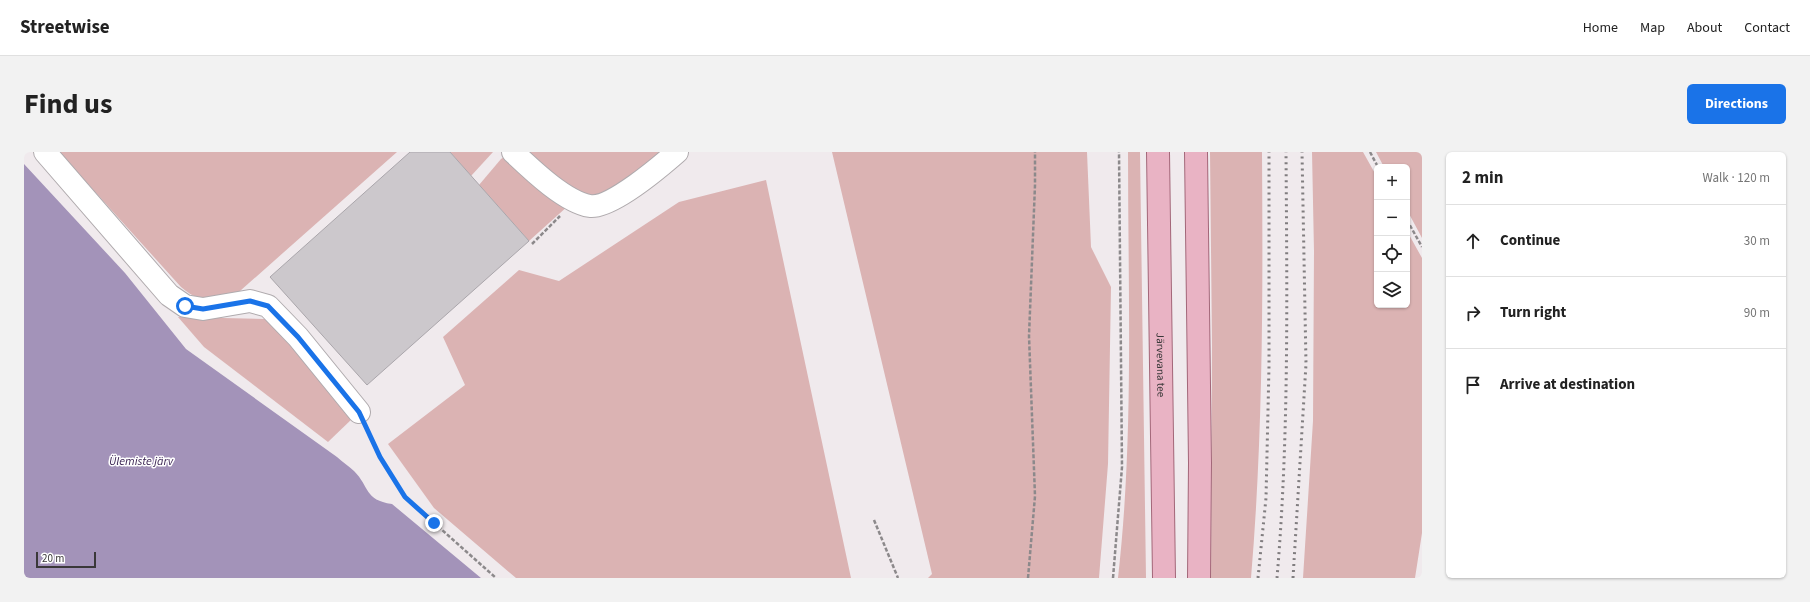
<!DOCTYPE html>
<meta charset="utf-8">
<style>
:root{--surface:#fff;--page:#f2f2f2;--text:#222;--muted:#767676;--line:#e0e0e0;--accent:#1a73e8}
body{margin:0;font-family:"Source Sans 3",sans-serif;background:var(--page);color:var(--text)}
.controls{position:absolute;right:12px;top:12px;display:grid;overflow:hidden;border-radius:6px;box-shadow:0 1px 3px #0004}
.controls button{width:36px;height:36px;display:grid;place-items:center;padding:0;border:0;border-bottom:1px solid var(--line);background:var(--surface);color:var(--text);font:20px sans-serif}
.scale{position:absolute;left:12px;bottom:10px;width:60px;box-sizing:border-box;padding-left:4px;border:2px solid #3a3839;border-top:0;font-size:11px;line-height:14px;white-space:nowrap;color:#3a3839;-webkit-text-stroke:3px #fff;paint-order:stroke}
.stop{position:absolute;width:12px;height:12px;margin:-9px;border:3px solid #1a73e8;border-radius:50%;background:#fff}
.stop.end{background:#1a73e8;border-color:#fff;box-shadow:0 1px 4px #0008}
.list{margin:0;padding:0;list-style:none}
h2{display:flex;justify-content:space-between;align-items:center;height:52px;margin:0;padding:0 16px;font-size:17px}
h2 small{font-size:13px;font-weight:400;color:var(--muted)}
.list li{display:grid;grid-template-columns:26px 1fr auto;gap:12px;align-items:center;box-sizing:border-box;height:72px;padding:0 16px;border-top:1px solid var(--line)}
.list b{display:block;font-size:15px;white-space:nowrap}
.list em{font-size:13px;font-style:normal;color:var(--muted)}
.icon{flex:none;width:22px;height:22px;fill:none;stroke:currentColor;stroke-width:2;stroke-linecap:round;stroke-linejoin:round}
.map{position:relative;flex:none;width:1398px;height:426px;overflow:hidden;border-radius:6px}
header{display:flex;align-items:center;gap:24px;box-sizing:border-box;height:56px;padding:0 20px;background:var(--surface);border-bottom:1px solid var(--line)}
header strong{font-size:19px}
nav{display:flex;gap:22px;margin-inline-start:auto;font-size:14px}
.intro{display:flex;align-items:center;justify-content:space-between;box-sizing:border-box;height:96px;padding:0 24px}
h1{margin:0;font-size:28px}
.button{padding:10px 18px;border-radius:6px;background:var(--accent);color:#fff;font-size:14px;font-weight:700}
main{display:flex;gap:24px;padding:0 24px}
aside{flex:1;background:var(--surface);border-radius:6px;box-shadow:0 1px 3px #0004}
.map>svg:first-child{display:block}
</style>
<header>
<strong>Streetwise</strong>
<nav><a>Home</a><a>Map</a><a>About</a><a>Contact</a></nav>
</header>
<div class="intro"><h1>Find us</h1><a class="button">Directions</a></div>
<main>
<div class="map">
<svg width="1398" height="426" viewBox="0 0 1398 426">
<rect width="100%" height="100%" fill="#f0eaed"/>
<g fill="#dbb3b3">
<path d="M35,0H373L207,147C185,148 174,150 157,135Z"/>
<polygon points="426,0 469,0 447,24"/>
<polygon points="498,0 644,0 566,51"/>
<polygon points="808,0 1063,0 1067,95 1087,135 1084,312 1075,426 904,426 908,422"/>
<path d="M1104,0H1116L1122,426H1094C1110,285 1104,142 1104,0Z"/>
<path d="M1186,0H1238C1239,142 1239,284 1227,426H1187L1188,193Z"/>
<polygon points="1288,0 1339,0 1353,25 1353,153 1383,153 1383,79 1398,106 1398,381 1391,426 1279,426 1289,269 1290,100"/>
<polygon points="1352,0 1398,0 1398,86 1383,58 1383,15 1360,15"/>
<polygon points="483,3 545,53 505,89 455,33 477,7"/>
<polygon points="742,28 827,426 492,426 410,356 364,292 441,233 419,185 495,118 535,129 655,50"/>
<polygon points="154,165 241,167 248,171 330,265 304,290 180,195"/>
</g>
<path fill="#a393b9" d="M0,12L101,121L162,197L313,305C318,310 325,314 330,319C346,335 340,348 368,352L457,426H0Z"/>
<polygon fill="#ccc8cc" stroke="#aaa6ab" points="386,0 426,0 505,89 343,233 246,125"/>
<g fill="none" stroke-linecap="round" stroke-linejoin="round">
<defs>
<g id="minor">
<polyline points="21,0 145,143 161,154 179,157 226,149 244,154 274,185 335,260"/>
<path d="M489,0C507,17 541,50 566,54C587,57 637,14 653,0"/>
</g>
<g id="major">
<path id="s1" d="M1134,0L1140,426"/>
<polyline points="1172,0 1176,311 1175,426"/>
</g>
</defs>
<use href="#minor" stroke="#b0abae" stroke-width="24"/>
<use href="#major" stroke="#a36779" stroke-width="24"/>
<g stroke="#8c898b" stroke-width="2.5" stroke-dasharray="4 2" stroke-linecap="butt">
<polyline points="1346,0 1354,15"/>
<polyline points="1383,68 1398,95"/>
<polyline points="508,92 536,64"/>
<polyline points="344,279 356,305 381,345 472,426"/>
<polyline points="850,368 874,426"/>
<polyline points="1004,426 1011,344 1005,184 1011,33 1011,0"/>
<polyline points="1089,426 1098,315 1095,0"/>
</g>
<use href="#minor" stroke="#fff" stroke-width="22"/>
<use href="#major" stroke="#e9b3c4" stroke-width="22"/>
<g stroke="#807d7f" stroke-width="3" stroke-dasharray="2 4" stroke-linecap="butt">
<polyline points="1234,426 1242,346 1245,214 1245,0"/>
<path d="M1253,426C1265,284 1263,142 1262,0"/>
<polyline points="1269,426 1282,212 1278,0"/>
</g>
</g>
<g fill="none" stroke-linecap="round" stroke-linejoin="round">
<polyline stroke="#1a73e8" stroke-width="5" points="161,154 179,157 226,149 244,154 274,185 335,260 356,305 381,345 410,371"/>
</g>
<g text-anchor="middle" stroke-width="3" stroke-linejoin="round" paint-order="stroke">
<g font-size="11" fill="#3a3839" stroke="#fff">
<text dy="4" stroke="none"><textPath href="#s1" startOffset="213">Järvevana tee</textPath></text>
</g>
<g font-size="12" font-style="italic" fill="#351e4e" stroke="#fff">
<text x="117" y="313">Ülemiste järv</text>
</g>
</g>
</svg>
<div class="controls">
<button>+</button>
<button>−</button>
<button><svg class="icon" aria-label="locate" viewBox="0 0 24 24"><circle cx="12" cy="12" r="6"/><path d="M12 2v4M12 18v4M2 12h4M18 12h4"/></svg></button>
<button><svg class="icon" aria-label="layers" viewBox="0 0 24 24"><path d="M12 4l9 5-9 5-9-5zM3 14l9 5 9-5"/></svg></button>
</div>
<div class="scale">20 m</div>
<div class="stop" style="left:161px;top:154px"></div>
<div class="stop end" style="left:410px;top:371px"></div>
</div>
<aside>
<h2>2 min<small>Walk · 120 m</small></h2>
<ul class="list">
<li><svg class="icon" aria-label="ahead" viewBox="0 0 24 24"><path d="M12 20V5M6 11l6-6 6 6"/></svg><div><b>Continue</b></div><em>30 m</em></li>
<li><svg class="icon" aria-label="right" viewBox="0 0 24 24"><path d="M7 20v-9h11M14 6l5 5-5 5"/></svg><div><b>Turn right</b></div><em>90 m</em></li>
<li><svg class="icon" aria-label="arrive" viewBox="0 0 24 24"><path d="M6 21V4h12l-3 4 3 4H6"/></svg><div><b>Arrive at destination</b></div></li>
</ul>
</aside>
</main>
